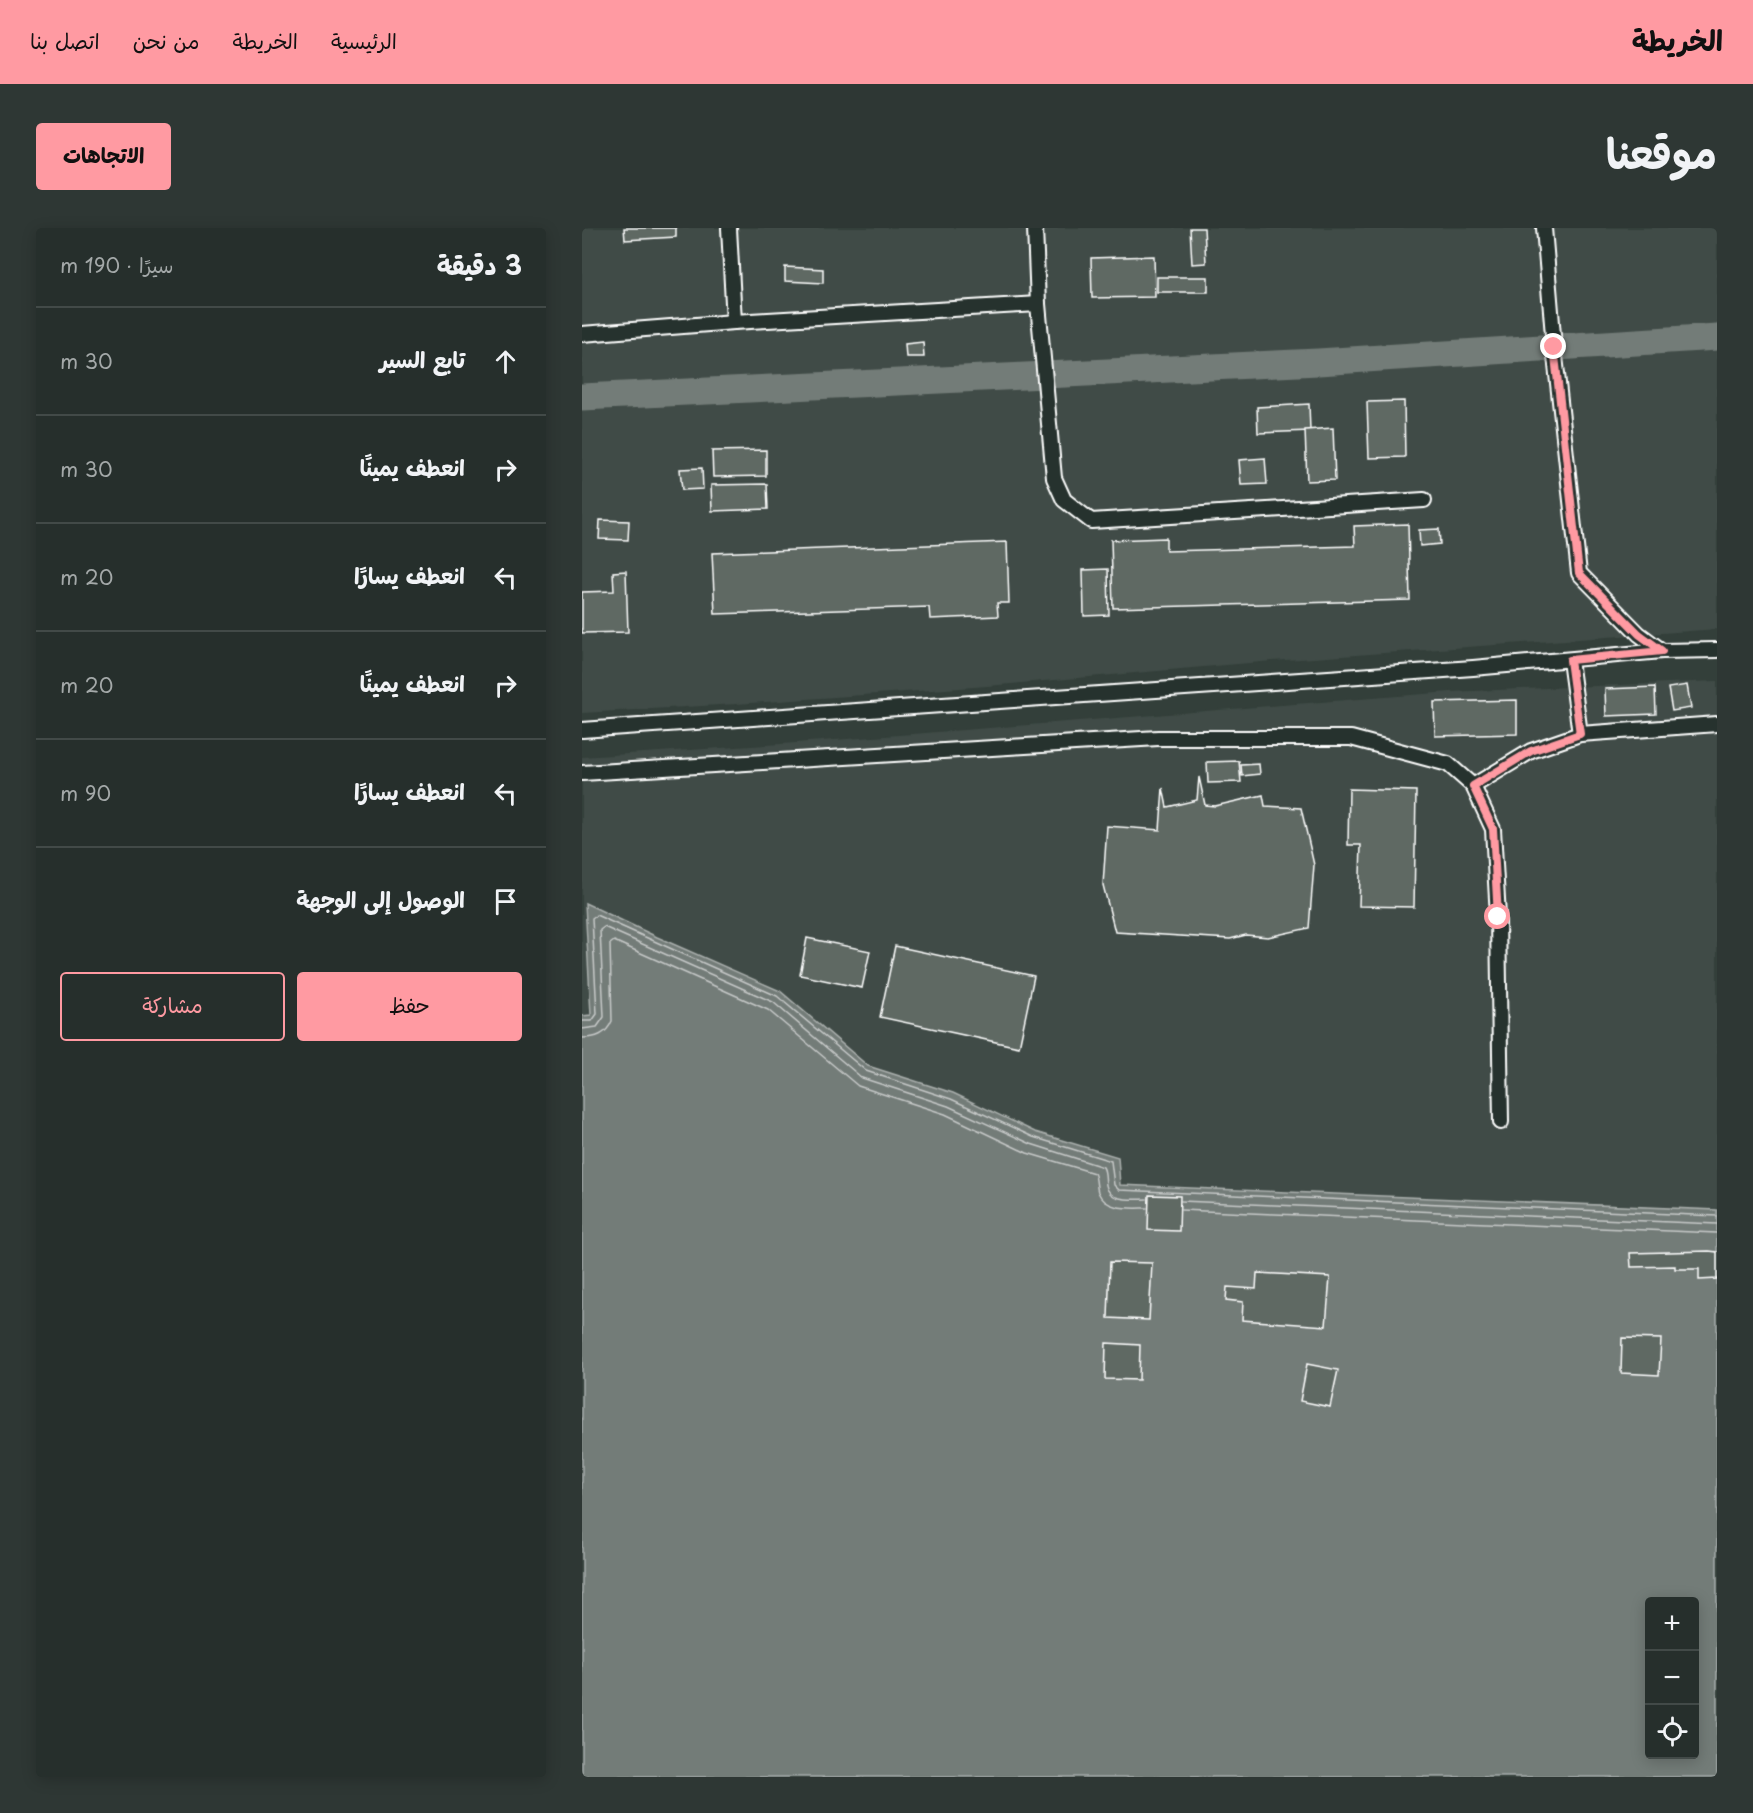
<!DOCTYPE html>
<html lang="ar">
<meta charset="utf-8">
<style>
:root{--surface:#262f2c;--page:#2e3734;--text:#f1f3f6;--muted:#a4a9a9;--line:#424a48;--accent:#ff9aa2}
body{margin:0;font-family:"Playpen Sans","Playpen Sans Arabic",sans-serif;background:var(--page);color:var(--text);direction:rtl}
.controls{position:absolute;right:18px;bottom:18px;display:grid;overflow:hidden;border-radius:6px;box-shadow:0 3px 15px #0003}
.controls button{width:54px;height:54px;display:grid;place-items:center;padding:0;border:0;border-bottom:2px solid var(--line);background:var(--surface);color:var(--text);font:30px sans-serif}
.stop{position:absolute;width:18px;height:18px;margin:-14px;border:4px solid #ff9aa2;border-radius:50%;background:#fff}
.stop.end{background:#ff9aa2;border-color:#fff;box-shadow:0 2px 6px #0008}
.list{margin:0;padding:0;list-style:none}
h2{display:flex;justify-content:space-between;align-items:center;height:78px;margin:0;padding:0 24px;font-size:26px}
h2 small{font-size:20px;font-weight:400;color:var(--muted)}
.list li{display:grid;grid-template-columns:39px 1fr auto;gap:18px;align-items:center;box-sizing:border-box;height:108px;padding:0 24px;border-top:2px solid var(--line)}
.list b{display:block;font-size:22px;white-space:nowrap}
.list em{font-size:20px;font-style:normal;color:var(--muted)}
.actions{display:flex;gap:12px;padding:18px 24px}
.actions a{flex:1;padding:14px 0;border:2px solid var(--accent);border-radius:6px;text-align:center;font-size:21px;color:var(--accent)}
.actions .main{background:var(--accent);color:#111}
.icon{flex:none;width:33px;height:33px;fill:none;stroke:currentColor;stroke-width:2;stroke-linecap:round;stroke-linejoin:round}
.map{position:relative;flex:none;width:1135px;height:1549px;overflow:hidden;direction:ltr;border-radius:6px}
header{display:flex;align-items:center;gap:36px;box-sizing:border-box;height:84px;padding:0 30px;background:var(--accent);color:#111}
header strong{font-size:28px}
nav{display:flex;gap:33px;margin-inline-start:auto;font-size:21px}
.intro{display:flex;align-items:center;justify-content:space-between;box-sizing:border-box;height:144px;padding:0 36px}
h1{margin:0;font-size:42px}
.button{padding:15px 27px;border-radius:6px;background:var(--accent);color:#111;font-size:21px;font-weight:700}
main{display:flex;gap:36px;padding:0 36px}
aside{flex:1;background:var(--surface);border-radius:6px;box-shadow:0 3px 15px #0003}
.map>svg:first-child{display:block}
</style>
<header>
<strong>الخريطة</strong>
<nav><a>الرئيسية</a><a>الخريطة</a><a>من نحن</a><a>اتصل بنا</a></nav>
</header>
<div class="intro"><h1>موقعنا</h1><a class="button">الاتجاهات</a></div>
<main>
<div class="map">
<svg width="1135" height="1549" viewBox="0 0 1135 1549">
<rect width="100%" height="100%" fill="#333f3a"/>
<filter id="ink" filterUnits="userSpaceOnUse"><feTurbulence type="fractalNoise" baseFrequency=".0167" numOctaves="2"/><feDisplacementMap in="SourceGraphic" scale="12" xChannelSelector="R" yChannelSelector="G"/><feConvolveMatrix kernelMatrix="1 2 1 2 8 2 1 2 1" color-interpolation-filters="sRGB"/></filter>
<g filter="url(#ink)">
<g fill="#404c47">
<polygon points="0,0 1135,0 1135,401 690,433 405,458 154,476 0,485"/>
<polygon points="1135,453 1135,982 537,957 453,904 371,865 286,838 198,763 75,709 4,675 9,787 0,788 0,529 214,515 868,464"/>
</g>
<path fill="#737b78" stroke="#abb0ae" stroke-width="1.5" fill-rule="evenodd" d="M3,675L75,709L198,763L286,838L371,865L453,904L536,929L538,957L1135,982V1549H0V788L9,787ZM1068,1374H1112V1526H1068Z"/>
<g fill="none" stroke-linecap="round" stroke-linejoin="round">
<g stroke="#c7cac9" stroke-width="1.5">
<polyline points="0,793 10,793 15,786 10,690 14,687 195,768 284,843 369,871 451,909 529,933 532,957 537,962 1135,988"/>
<path d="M0,801L15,799L22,789L18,702L22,699L191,774L280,850L366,878L449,916L521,939C524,944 523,950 524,957C527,975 552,971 565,971"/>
<path d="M0,810C14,810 24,807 30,793L28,716L32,713L186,782L276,858L363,886L445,925L512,945C515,951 514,958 516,964C524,983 548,980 565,980"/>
<polyline points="599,973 1135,996"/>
<polyline points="599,982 1135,1005"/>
</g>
<polyline stroke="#737b78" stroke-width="27" points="0,169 736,134 1135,109"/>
</g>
<g fill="#5f6964" stroke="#fff" stroke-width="1.5">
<polygon points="42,0 94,0 94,9 43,12"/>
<polygon points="608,0 622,0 624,35 610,36"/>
<polygon points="572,28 573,69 510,70 509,30"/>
<polygon points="203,39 241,41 241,55 203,53"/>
<rect x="575" y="49" width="51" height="15"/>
<polygon points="341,114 342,129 324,129 323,116"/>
<polygon points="822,173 823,229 787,230 785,174"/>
<polygon points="727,176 728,203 676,205 675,179"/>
<polygon points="751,200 753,252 725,253 723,202"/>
<polygon points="184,222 184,248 131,249 130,223"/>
<polygon points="683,230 685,256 659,257 657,232"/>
<polygon points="120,240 121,261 100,262 98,241"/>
<polygon points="185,256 186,281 130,283 129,257"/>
<polygon points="18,292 47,293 46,312 17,311"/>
<polygon points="826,296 828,372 531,380 529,312 584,310 584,323 773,318 772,298"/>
<polygon points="857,301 858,316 838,318 837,302"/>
<polygon points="425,314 427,375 415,375 416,388 348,391 347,379 133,386 130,325"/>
<polygon points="526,341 527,387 502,388 501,342"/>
<polygon points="44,343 46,404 0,405 0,364 32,363 31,344"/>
<polygon points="1105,457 1109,480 1090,483 1086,460"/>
<polygon points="1073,459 1074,486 1024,488 1023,461"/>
<polygon points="935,472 935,506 853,508 852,474"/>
<polygon points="657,533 659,554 626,555 625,534"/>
<polygon points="677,536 678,546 660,548 659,537"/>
<polygon points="617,549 623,577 633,578 681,567 683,578 719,580 732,637 727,700 686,709 664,707 648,711 533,704 521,657 525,598 578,602 581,560 585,579 615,572"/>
<polygon points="767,561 834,563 832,679 777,678 779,617 766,617"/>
<polygon points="225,710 288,723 280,760 218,747"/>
<polygon points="313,718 452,748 437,819 298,789"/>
<polygon points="567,967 598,968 597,1003 566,1002"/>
<polygon points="1127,1023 1135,1024 1135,1051 1117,1052 1117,1041 1093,1041 1093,1038 1049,1039 1048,1025"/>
<polygon points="528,1034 570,1035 567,1092 526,1090"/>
<polygon points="675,1045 748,1049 744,1098 660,1092 661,1074 644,1072 645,1059 674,1061"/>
<polygon points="1040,1110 1079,1111 1077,1147 1039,1145"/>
<polygon points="524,1115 558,1117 557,1152 523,1151"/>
<polygon points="725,1136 756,1142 748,1179 718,1173"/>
</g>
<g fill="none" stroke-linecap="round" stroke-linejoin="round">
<defs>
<g id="lane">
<polyline points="147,0 152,94"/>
<polyline points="453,0 456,76 472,250 482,272 509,293 842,272"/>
<polyline points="962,0 972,119 997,345 1057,406 1080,423"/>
<polyline points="0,106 152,94 456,76"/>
<polyline points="988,432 998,506"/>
<polyline points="0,502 891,440 1080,423 1135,422"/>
<polyline points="0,545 576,510 769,510 866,536 891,558 911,601 916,689 919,894"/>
<polyline points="891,558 949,523 998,506 1135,496"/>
</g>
</defs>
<use href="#lane" stroke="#fff" stroke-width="18"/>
<use href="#lane" stroke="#26332d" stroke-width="14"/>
</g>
</g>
<g fill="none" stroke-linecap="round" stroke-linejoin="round" filter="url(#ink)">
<polyline stroke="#ff9aa2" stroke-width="8" points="916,689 911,601 891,558 949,523 998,506 988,432 1080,423 1057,406 997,345 972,119"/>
</g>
</svg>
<div class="controls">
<button>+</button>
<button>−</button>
<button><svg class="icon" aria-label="locate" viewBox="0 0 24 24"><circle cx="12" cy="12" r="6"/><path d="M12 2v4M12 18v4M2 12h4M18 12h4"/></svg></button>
</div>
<div class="stop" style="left:916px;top:689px"></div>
<div class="stop end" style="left:972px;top:119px"></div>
</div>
<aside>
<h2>3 دقيقة<small>سيرًا · 190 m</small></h2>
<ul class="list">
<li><svg class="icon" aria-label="ahead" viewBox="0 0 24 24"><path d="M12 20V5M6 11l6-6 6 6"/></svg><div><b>تابع السير</b></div><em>30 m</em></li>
<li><svg class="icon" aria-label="right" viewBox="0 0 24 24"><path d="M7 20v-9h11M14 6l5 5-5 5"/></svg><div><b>انعطف يمينًا</b></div><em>30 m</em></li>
<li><svg class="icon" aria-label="left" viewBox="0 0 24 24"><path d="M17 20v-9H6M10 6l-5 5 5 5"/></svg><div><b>انعطف يسارًا</b></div><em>20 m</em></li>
<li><svg class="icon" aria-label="right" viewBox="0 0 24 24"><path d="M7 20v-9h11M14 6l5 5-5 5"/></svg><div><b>انعطف يمينًا</b></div><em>20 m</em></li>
<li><svg class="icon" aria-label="left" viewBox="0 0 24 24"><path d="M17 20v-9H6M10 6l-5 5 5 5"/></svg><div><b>انعطف يسارًا</b></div><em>90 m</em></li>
<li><svg class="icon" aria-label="arrive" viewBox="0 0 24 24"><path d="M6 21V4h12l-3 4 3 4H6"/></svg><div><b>الوصول إلى الوجهة</b></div></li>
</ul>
<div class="actions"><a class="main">حفظ</a><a>مشاركة</a></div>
</aside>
</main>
